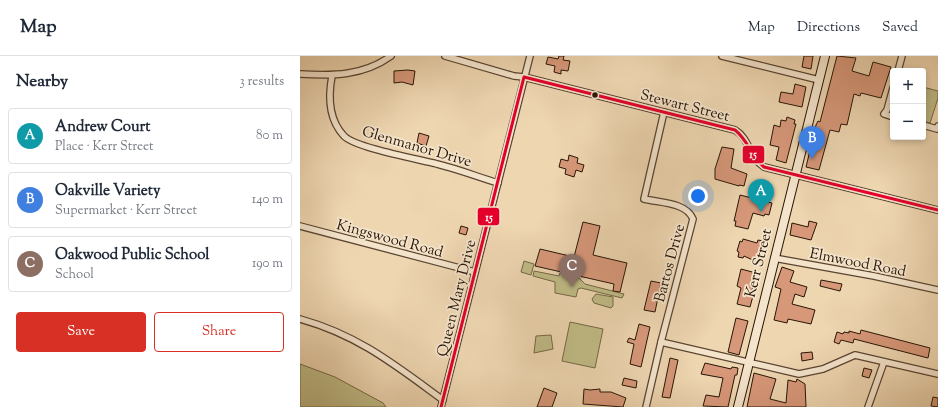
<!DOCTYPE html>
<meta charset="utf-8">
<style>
:root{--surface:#fff;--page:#f6f6f7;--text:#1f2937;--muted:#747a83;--line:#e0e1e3;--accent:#d93025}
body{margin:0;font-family:"Sorts Mill Goudy",serif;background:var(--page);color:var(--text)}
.controls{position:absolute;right:12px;top:12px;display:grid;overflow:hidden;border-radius:4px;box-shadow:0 2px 6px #0003}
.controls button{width:36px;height:36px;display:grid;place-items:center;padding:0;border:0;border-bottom:1px solid var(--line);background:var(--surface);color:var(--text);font:20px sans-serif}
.you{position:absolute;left:398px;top:140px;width:14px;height:14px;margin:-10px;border:3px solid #fff;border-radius:50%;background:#1a73e8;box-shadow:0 0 0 6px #1a73e833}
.badge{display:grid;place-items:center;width:26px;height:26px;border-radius:50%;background:var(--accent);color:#fff;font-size:13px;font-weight:700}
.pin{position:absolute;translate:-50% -33px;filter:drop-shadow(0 1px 2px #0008)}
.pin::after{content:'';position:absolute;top:21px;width:14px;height:12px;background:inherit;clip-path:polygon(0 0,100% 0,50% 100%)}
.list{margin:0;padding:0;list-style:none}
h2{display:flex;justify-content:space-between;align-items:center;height:52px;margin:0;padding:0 16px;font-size:17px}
h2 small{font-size:13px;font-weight:400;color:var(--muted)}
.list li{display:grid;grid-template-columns:26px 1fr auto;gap:12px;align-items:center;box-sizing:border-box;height:56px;margin:0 8px 8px;padding:0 8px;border:1px solid var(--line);border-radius:4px}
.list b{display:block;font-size:15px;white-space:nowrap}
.list p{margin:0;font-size:13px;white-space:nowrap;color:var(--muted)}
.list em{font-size:13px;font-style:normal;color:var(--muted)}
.actions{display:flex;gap:8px;padding:12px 16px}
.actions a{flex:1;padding:9px 0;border:1px solid var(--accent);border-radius:4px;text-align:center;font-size:14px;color:var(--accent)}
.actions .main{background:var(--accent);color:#fff}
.map{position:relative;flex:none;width:638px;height:351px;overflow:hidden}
header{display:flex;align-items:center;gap:24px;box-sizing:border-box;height:56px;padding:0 20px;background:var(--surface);border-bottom:1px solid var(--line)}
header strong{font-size:19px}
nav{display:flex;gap:22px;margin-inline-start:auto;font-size:14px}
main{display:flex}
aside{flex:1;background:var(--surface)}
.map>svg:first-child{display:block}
</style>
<header>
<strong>Map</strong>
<nav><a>Map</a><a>Directions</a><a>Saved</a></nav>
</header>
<main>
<aside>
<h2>Nearby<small>3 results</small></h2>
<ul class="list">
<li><span class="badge" style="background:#0f9aa8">A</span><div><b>Andrew Court</b><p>Place · Kerr Street</p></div><em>80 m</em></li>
<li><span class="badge" style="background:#3f7fe0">B</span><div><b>Oakville Variety</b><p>Supermarket · Kerr Street</p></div><em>140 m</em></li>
<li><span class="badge" style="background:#8d6e63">C</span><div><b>Oakwood Public School</b><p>School</p></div><em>190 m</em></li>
</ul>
<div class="actions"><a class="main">Save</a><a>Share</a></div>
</aside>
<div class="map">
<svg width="638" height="351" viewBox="0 0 638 351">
<rect width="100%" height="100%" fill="#eed6b1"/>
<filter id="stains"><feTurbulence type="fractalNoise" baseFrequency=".005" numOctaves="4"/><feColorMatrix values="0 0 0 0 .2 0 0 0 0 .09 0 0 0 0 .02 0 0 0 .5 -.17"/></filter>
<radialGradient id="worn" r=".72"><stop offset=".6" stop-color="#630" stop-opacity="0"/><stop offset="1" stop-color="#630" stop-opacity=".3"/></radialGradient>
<g fill="#c0bc87" stroke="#746846">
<polygon points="623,31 638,35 638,42 630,67 623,65"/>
<polygon points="224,205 234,208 231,219 221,216"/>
<polygon points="234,215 259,220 260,217 279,222 285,228 324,238 322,242 281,232 278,233 276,241 255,237 255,226 233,220"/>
<polygon points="296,238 313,241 313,250 311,252 294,247 292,243"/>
<polygon points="270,266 303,273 295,312 262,305"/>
<polygon points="251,279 253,293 234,297 236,280"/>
<polygon points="0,308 35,321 83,347 86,351 0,351"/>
</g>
<g fill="#d7987a" stroke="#281506">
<polygon points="259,0 264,0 263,4 270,5 268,15 261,14 261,18 254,16 255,10 246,8 248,1 258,3"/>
<polygon points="504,0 513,0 511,13 502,11"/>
<polygon points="537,0 556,2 552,15 569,20 573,6 591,11 581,42 561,37 560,40 554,38 547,69 541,68 539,76 530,74 519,114 506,111 516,69 518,65 520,66"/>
<polygon points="108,14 115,15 113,29 102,26 94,27 94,15"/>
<polygon points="495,28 506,31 502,51 479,46 481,36 493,38"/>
<polygon points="487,61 495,64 494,68 496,68 486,107 476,104 479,91 470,89 474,69 480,71 481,64 486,65"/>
<polygon points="119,77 129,80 126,90 117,87"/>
<polygon points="422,91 434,93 431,112 447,118 444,130 439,129 439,130 415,123 415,113"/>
<polygon points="269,99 278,102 277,107 284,109 282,116 276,114 274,121 265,118 266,113 259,111 261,103 268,105"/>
<polygon points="440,139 472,147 469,159 465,158 464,160 453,157 448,173 435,170 436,165 434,165"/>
<polygon points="509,165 517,167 511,184 490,179 492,167 508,171"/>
<polygon points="283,166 300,170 293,199 327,207 320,236 313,235 314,228 235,210 240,193 274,201"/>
<polygon points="161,170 168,172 166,179 159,177"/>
<polygon points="443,183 457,187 458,184 463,185 462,190 464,190 457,206 444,200 443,202 438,201 439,196 437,195 440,185 442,186"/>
<polygon points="482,211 494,215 490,226 507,231 504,241 495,238 492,248 515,254 511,268 488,263 487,267 474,264 481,233 475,231"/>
<polygon points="441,213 456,217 451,239 453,240 450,251 437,248 441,232 437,230"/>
<polygon points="521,224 542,228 540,235 520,230"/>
<polygon points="351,225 361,227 355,256 344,254"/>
<polygon points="436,262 448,265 439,299 428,296"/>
<polygon points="339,268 350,271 341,311 330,308 334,288 327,286 329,282 335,284"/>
<polygon points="561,274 630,292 628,302 554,283 553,287 541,284 539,288 534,286 537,276 543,278 544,276 549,277 549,275 560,278"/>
<polygon points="512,296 513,303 502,305 501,297"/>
<polygon points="370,302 378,304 370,342 362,341"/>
<polygon points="405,307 431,313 432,311 438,312 437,319 435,319 428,351 403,350 406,339 419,341 423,322 401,318"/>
<polygon points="564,312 572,314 569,322 562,320"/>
<polygon points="454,317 476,323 470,343 486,347 488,324 496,326 497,323 505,328 506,351 447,351"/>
<polygon points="324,322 337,325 336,332 322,329"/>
<polygon points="244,332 257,337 252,351 237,351"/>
<polygon points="284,333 290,334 300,333 300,336 311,336 326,342 323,351 283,348"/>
<polygon points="633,341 638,342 638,351 631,350"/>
</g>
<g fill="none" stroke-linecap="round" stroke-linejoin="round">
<defs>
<g id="minor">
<path d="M145,0L214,20L224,21L435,74C450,83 448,100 464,111L638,154"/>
<polyline points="422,0 519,24"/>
<polyline points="598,15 602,0"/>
<path d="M0,18C33,20 63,20 91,0"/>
<path d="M32,20C28,41 29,64 44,80C56,92 118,103 137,108C158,113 178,121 198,127"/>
<polyline points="593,32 587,54 584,58 593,61"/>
<polyline points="623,69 637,73 638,70"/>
<polyline points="0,170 175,216"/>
<polyline points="474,202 574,220 638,234"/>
<path d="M0,263C58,279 95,309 143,344"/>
<polyline points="361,286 499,318 523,313 555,299 638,318"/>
<polyline points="141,351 230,0"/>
<path d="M346,351L361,286L393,163C386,146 360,147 344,143L364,56"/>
<polyline points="568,351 584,306"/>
</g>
<polyline id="secondary" points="438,351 525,0"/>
</defs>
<use href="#minor" stroke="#5a4531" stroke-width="8"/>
<use href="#secondary" stroke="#281506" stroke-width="10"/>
<use href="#minor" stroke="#f4e4cc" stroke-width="5.5"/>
<use href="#secondary" stroke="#f4e4cc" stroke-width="8"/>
<defs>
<path id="bus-1" d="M141,351L224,21L435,74C448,84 451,100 464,111L638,154"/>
</defs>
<use href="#bus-1" stroke="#f4e4cc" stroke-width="6"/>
<use href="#bus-1" stroke="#e4002b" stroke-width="3"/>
</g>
<circle fill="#281506" stroke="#f4e4cc" stroke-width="1.5" cx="295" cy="39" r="3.5"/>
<g text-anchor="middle" stroke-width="3.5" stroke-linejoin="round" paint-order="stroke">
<g font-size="15" fill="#281506" stroke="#f4e4cc">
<text transform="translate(385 49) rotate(14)" y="5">Stewart Street</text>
<text transform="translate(117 90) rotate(16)" y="5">Glenmanor Drive</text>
<text transform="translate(90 182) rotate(15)" y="5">Kingswood Road</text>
<text transform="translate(558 206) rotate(11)" y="5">Elmwood Road</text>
<text transform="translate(369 207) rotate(-75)" y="5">Bartos Drive</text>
<text transform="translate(458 207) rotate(-76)" y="5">Kerr Street</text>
<text transform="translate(156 242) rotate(-76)" y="5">Queen Mary Drive</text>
</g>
</g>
<g stroke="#f4e4cc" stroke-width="1.5">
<rect x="442" y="89" width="23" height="19" rx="4" fill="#e4002b"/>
<rect x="177" y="151" width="23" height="19" rx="4" fill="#e4002b"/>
</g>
<g font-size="11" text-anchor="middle" font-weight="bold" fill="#fff">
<text x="453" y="102">15</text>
<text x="189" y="165">15</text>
</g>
<rect width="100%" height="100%" filter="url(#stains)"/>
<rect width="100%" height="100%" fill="url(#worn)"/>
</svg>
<div class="controls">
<button>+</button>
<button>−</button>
</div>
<div class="you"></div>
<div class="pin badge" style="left:461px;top:156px;background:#0f9aa8">A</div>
<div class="pin badge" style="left:512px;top:103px;background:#3f7fe0">B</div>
<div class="pin badge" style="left:272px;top:231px;background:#8d6e63">C</div>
</div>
</main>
